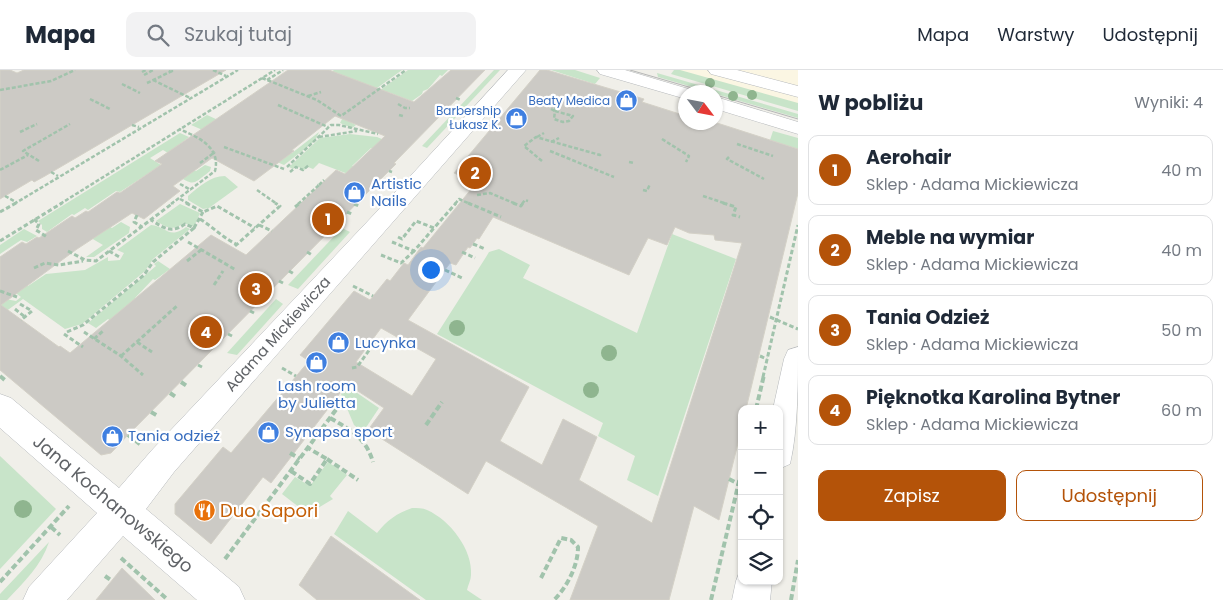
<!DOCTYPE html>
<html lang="pl">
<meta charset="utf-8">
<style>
:root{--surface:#fff;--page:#f2f2f3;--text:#1f2937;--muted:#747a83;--line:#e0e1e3;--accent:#b45309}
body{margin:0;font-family:Poppins,sans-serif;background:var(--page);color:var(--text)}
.controls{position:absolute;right:15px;bottom:15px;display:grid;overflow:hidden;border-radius:10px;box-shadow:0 1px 4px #0004}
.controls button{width:45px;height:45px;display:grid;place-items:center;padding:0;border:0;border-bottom:1px solid var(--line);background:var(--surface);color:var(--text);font:25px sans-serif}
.compass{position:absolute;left:678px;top:15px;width:45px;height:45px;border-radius:50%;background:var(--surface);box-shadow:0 1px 4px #0004;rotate:122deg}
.you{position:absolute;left:430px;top:199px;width:18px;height:18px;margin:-12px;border:4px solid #fff;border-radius:50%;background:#1a73e8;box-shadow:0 0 0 8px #1a73e833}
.badge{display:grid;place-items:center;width:32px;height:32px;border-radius:50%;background:var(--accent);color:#fff;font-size:16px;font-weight:700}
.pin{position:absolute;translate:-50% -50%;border:2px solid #fff;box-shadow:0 1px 5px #0006}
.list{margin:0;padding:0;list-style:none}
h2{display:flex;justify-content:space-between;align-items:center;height:65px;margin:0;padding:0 20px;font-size:21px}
h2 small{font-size:16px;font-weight:400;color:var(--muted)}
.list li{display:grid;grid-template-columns:32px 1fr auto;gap:15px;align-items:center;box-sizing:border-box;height:70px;margin:0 10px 10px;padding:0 10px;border:1px solid var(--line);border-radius:10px}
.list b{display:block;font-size:19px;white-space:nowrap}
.list p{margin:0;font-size:16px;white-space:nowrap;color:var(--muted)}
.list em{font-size:16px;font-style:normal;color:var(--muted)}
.actions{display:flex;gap:10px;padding:15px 20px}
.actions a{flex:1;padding:11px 0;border:1px solid var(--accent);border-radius:10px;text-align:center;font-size:18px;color:var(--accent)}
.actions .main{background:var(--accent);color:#fff}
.icon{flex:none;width:28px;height:28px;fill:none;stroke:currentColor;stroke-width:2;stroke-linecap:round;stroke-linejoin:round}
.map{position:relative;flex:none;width:798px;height:530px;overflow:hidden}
header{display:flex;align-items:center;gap:30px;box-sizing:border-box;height:70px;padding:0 25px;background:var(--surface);border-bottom:1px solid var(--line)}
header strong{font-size:24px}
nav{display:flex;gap:28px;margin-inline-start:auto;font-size:18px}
.search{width:350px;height:45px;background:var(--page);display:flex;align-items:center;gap:12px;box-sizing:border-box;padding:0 18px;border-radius:10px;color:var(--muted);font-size:19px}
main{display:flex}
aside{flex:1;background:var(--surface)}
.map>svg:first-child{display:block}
</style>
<header>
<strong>Mapa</strong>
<div class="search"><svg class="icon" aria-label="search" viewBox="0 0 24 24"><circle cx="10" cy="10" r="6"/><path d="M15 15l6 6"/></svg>Szukaj tutaj</div>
<nav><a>Mapa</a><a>Warstwy</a><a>Udostępnij</a></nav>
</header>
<main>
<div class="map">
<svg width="798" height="530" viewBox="0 0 798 530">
<rect width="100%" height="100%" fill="#f0efe9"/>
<polygon fill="#fbf6e3" points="674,0 798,0 798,40"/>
<g fill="#c8e4c9">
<polygon points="334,0 402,0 341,44 347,7 337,3 334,5 329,3"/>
<polygon points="408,0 448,0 442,6 440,5 428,19 423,21 422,24 412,31 388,22 352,53 356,55 352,58 340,53 343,47"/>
<polygon points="494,0 500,0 427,78 422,76"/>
<polygon points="551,0 575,0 600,8 595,14"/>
<polygon points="674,0 680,0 798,33 798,41 671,4"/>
<polygon points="657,3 798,44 798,48 658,7"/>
<polygon points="207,45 292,83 319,62 315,71 284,95 191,55"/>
<polygon points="773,61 798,68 798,79 770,70"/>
<polygon points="180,63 189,67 168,83 163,80 150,88 161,95 120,122 116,121 88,140 85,138 74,145 72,144 47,162 42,159 42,155 38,151"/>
<polygon points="350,64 377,67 406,79 371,78 352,96 355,97 348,104 319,93 313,99 308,97 304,100 297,96 293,99 289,97 320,68"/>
<path d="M205,95L211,97L210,101C190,117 195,114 176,106L188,97L196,101Z"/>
<path d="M225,106L238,117L209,138L203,139L188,130V126C199,117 210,106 225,106Z"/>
<path d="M180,134L200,143L194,157L184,153C172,161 168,158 156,151Z"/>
<polygon points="121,152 130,157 129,163 94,187 86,187 103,175 91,168 107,155 112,158"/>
<path d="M151,155C166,156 169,170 186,157L190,159L153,189L145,201L82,254L65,259L23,229L5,242L0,238V228L16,231L21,227L5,215L16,208L28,216L46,204L85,200L108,187V191L120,190L124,183L117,180Z"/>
<polygon points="342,158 350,162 298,219 288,215"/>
<polygon points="24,159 37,166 27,172 21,170 0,184 0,175"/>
<polygon points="672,164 736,189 658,426 627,410 635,386 598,366 603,353 437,264 486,187 489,182 499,179 530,195 523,208 637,263"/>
<polygon points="158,191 170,199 155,210 153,209 135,228 153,240 122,259 108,249 96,258 88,253 156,196 154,194"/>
<polygon points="276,229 283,234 237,285 227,283"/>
<polygon points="347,316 379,338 363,362 354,355 341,324"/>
<polygon points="0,386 56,439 0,499"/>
<polygon points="328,392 347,405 330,426 333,429 308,444 282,424 295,407 310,416"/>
<path d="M412,438C417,438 423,438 427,440C450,450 473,480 471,505C471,510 468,515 467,520L482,530H426L334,464L348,441L377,463C387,450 396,444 412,438Z"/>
<path d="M49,472C41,496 24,512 7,530H0V524Z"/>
</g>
<g fill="#cccac5" stroke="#d4d1c7" fill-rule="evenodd">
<polygon points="0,0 10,0 17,3 24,0 226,0 45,106 34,112 32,110 0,129"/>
<path d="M288,0H329L414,32L451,0H485L394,93L396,94L373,117L128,365L111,383L101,385L0,300V187L22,172L26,174L37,167L39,168L72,146L75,148L86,141L88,142L117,122L120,123L162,94L155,91ZM335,46L385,66L345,104L336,100L246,185L211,165L70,283L60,276L59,277L1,235L77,179L132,143L144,149L180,121L173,116L212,88L254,111L294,81L292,80Z"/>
<path d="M540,0H547L644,29L642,32L686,46V52H714L798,79V123L746,339H742V357L719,450L694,436L669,530H570L598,456L486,391L468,424L368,360L384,338L347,314L271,413L263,407L211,474L175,444V434L223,377L231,383L309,291L300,285L354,221L370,230L387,209L390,211L404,193L408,195L421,177L423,178L477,112L454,103ZM493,147L629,205L648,168L667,175L675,157L689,163L714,165L715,170L742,173L652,453L579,410L597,367L563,349L542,395L500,371L529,317L408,250L450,193L456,195L468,177L470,178L477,168L479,169ZM381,258L436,289L412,326L356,292Z"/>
<polygon points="331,466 420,530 317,530 299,515"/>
<polygon points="122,498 155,530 96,530"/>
</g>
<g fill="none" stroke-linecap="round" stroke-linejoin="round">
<defs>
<g id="minor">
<polygon points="508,0 526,0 174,402 146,439 239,517 245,530 197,530 123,466 67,530 23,530 29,517 97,443 0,358 0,324 11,328 119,418 152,380 416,100"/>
<polygon points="597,0 625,0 692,20 694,22 686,22 686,29 600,4"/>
<polygon points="708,0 737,0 798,16 798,27 711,4"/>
<polygon points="716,27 798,52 798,64 716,39"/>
<path d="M798,277C798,313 798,361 790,394L779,399V339H773L784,289L788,280Z"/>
<polygon points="741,498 742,511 772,511 770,530 732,530 736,511"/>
</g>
</defs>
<use href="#minor" stroke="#b5b8bb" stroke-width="1"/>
<g stroke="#a1c3ac" stroke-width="2.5" stroke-dasharray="4 2" stroke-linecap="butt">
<polyline points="213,0 226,6"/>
<polyline points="142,2 146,0"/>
<polyline points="144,5 153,0"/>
<polyline points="262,8 317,30 341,46 406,0"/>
<polyline points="153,10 190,28"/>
<polyline points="267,10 283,0"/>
<polyline points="147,13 172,1 169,0"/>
<polyline points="122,14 140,23"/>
<polyline points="0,20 51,11 75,0"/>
<polyline points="308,26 321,22"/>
<polyline points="456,28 461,30"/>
<polyline points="90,29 110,39"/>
<polyline points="398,34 405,38 410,38"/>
<polyline points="278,35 328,57"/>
<polyline points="551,39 555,41"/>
<polygon points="555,41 573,46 569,51 563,52 554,49"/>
<polyline points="555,41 556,36"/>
<polyline points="399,45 403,46"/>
<polyline points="132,55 139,57"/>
<polyline points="20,62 37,54"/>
<polyline points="319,67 357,61"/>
<polyline points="537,67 544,63"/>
<polyline points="662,69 689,86 686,92"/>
<polyline points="551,72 559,68"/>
<polyline points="737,74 773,86"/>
<polyline points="224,77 284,99"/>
<polyline points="550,81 614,107"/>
<polyline points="729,87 727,89 764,109"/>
<polyline points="39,91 23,81 70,54"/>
<polyline points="542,91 524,76 536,67 600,85 602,83"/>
<polyline points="629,92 634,93"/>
<polyline points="200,93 215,82"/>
<polyline points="287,97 331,55 339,55 378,64"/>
<polyline points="0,100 28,85"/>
<polyline points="389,101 392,102"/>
<polyline points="51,102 58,106"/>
<polyline points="290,102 296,97 303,100 309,95"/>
<polyline points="180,114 191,120"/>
<polyline points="319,115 324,110"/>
<polyline points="257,120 277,134"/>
<polyline points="643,120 647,121 650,114"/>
<polyline points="477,125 490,123 516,134"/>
<polyline points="5,126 16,132"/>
<polyline points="703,126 727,134"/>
<polyline points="180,129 189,134"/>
<polyline points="14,134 238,0"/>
<polyline points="60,134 275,0"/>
<path d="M171,134L215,101C221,77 198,67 179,59"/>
<polyline points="298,134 319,115 317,115"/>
<polyline points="455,134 459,129 470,134"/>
<polyline points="522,134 525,130 528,131"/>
</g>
<g stroke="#a1c3ac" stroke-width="3" stroke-dasharray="4.5 2.5" stroke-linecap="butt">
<polyline points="186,133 203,142 217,136 255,158"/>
<polyline points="468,133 501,147"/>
<polyline points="513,133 521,136 523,133"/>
<polyline points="723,133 736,137 733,145 740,147"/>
<polyline points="354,134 359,136"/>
<polyline points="295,137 300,133"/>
<polyline points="0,142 16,133"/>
<polyline points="347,142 352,144"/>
<polyline points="137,145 134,152 142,157"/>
<polyline points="34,149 39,154 36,160 47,167"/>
<path d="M200,149C213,157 222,167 236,174"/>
<polyline points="336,153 341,155"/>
<polyline points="259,155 272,161"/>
<polyline points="194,158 203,142"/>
<polyline points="327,163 331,165"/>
<polyline points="398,167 402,169 416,151 434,158 456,133"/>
<polyline points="0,171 62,133"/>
<polyline points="188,172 236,200"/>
<polyline points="392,172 414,181 434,158"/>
<polyline points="473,174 485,179"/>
<polyline points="235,176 280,136 275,133"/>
<polyline points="68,181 85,190 96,191 173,133"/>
<polyline points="109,181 121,188"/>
<polyline points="307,182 312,185"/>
<polyline points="462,182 475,188"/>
<polyline points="381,185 401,193 414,181"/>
<polyline points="187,191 201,180"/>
<polyline points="34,198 45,193 59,195 83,191"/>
<polyline points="445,200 462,208"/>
<polyline points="289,201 294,204"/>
<polyline points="279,211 285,214"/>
<polyline points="214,215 223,201"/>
<polyline points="353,216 373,226"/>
<polyline points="0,221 17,227"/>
<polyline points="20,234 32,241 21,250"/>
<polyline points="15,239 25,247"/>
<polyline points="250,241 256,244"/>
<polyline points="770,247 798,259"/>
<path d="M67,262L83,255L144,205L153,192L194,158L185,154C171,164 164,158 151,150"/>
<polyline points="84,262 121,286 143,305"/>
<polyline points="64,264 83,277"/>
<polyline points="228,264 234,267"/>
<polyline points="94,269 104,260"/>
<polyline points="137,272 152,282"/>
<polyline points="121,286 178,235"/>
<polyline points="760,286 767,289"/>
<polyline points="198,295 204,298"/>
<polyline points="282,298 296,306"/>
<polyline points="352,298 357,297 378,268"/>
<polyline points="763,307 798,155"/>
</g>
<g stroke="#a1c3ac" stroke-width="4" stroke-dasharray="6 3" stroke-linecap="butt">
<polyline points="0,306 6,311"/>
<polyline points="181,312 187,316"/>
<polyline points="170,323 176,327"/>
<polyline points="326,335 335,341"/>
<polyline points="756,339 764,305"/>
<polyline points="151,342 158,346"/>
<path d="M330,348C351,360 366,368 373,392"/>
<polyline points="426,355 442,332"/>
<polyline points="128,365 141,375"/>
<polyline points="290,383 300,389"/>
<polyline points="327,389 358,410"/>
<polyline points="291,401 310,414 327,389 308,378"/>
<polyline points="729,409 742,416"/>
<polyline points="51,457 60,465"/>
<polyline points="121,488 168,530"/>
<polyline points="225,489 341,333"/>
<polyline points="105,506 112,511"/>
<path d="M541,508L561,468L571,470L578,477C578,496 567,517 554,530"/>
<polyline points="0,512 69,436"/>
<polyline points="711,530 742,399"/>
<polyline points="791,530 798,490"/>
</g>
<use href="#minor" fill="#fff" fill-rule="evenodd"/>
<g stroke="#b6b7b7" stroke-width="1">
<polyline points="630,0 706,22"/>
<polyline points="716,25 798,49"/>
</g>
</g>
<g fill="#8fb58f">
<circle cx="710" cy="13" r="5"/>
<circle cx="752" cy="25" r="5"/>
<circle cx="733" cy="26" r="5"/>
<circle cx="457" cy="258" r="8"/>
<circle cx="609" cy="283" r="8"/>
<circle cx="591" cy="320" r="8"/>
<circle cx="23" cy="439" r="9"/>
</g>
<defs>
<symbol id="shop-disc" viewBox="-11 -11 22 22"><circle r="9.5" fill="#3f7fe0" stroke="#fff"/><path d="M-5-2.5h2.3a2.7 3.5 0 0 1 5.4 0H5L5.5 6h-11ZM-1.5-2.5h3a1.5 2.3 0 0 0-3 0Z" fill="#fff"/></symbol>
<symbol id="restaurant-disc" viewBox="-11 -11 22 22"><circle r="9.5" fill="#e8710a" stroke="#fff"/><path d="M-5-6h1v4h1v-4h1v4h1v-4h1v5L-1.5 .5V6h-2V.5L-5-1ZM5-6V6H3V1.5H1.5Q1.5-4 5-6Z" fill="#fff"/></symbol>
</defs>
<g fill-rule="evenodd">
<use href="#shop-disc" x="614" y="18" width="25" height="25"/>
<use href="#shop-disc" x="504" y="36" width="25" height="25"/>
<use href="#shop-disc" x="342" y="110" width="25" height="25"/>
<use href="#shop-disc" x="326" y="260" width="25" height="25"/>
<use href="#shop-disc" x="304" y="280" width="25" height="25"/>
<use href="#shop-disc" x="256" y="350" width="25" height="25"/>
<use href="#shop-disc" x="100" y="354" width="25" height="25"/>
<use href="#restaurant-disc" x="192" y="428" width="25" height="25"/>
</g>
<g text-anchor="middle" stroke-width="4.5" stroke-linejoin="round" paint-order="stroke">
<g font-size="12" fill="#366cbe" stroke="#fff" text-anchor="end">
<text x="610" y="35">Beaty Medica</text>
<text x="501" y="45">Barbership<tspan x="501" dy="14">Łukasz K.</tspan></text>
</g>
<g font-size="15" fill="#366cbe" stroke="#fff" text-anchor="start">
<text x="371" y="119">Artistic<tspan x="371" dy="17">Nails</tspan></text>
<text x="355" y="278">Lucynka</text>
<text x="317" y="321" text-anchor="middle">Lash room<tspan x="317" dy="17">by Julietta</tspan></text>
<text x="285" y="367">Synapsa sport</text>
<text x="128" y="371">Tania odzież</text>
</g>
<g font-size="15" fill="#606367" stroke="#fff">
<text transform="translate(278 264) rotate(-48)" y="5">Adama Mickiewicza</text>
</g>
<g font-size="18" fill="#606367" stroke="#fff">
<text transform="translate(113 434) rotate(40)" y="6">Jana Kochanowskiego</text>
</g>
<g font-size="18" fill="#c56008" stroke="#fff" text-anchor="start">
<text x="220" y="447">Duo Sapori</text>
</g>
</g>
</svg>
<div class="controls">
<button>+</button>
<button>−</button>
<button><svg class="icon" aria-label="locate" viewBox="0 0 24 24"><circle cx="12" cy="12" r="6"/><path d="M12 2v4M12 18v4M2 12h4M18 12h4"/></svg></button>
<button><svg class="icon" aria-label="layers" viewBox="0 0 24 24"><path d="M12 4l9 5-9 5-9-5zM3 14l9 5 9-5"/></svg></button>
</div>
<svg class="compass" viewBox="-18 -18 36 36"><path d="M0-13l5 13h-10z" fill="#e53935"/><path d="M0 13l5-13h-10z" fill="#747a83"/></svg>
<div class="you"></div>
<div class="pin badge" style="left:328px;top:149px">1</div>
<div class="pin badge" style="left:475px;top:103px">2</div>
<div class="pin badge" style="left:256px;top:219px">3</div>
<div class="pin badge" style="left:206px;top:262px">4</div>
</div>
<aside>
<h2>W pobliżu<small>Wyniki: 4</small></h2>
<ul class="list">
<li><span class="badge">1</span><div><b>Aerohair</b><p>Sklep · Adama Mickiewicza</p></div><em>40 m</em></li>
<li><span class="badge">2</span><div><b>Meble na wymiar</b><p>Sklep · Adama Mickiewicza</p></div><em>40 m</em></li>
<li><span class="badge">3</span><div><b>Tania Odzież</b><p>Sklep · Adama Mickiewicza</p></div><em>50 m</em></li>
<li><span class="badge">4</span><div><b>Pięknotka Karolina Bytner</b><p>Sklep · Adama Mickiewicza</p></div><em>60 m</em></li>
</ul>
<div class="actions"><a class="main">Zapisz</a><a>Udostępnij</a></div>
</aside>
</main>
